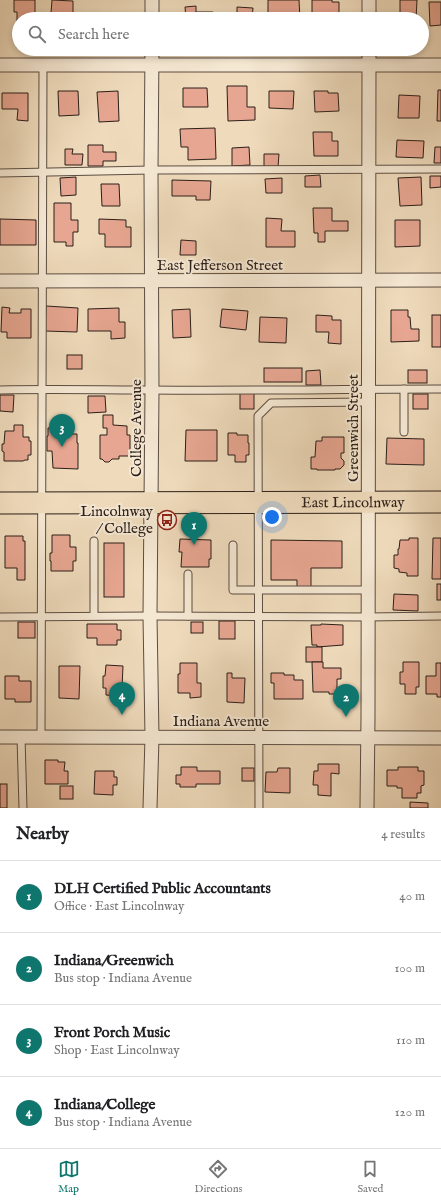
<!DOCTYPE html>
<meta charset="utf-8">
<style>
:root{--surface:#fff;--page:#f2f2f2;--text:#202124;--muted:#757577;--line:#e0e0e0;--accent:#0f766e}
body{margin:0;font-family:"IM FELL English",serif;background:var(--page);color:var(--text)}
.you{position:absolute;left:272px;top:517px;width:14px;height:14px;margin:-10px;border:3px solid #fff;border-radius:50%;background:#1a73e8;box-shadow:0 0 0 6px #1a73e833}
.badge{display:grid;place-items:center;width:26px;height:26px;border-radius:50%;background:var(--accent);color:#fff;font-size:13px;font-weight:700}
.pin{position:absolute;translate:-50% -33px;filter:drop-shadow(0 1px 2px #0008)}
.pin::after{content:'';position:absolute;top:21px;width:14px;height:12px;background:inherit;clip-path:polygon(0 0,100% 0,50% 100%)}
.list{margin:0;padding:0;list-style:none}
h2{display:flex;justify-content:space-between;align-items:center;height:52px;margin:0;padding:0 16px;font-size:17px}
h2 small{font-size:13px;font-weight:400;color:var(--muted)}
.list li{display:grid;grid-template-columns:26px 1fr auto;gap:12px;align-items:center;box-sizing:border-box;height:72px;padding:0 16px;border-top:1px solid var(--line)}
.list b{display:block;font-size:15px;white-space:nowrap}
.list p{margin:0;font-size:13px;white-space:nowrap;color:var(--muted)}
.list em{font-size:13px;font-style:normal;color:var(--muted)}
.icon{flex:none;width:22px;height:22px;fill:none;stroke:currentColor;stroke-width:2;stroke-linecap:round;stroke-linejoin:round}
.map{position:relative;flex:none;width:441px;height:808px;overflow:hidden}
.search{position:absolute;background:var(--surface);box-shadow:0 2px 6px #0003;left:12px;right:12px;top:12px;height:44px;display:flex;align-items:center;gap:10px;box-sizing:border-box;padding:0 14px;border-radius:22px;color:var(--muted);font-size:15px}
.sheet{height:340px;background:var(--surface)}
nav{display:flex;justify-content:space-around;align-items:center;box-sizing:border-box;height:56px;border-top:1px solid var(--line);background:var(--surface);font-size:11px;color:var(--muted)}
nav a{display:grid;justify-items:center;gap:2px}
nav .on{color:var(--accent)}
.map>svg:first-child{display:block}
</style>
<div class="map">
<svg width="441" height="808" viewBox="0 0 441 808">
<rect width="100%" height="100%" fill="#efdbbc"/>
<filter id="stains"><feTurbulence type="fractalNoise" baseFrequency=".005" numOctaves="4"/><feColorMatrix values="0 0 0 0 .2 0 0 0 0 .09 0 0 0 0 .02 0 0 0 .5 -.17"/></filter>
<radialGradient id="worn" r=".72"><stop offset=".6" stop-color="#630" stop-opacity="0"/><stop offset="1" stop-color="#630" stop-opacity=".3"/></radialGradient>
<g fill="#e7a691" stroke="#2b1e19">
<polygon points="14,0 35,0 35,19 19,19 19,29 17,29 17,12 14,12"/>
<polygon points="52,0 73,1 73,19 57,19 57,13 51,13"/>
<polygon points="268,0 299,0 300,19 268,19"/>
<polygon points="312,0 332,0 332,2 339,2 339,19 312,19"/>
<polygon points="400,0 417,0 416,19 400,19"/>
<polygon points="429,2 441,2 441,25 430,26"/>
<polygon points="196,6 196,12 213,12 213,19 186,19 185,7"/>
<polygon points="237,7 253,8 252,19 237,19"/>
<polygon points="227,86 247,86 247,107 255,107 255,120 228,121"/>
<polygon points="183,88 207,88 208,107 183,107"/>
<polygon points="438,90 441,90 441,121 437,121"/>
<polygon points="58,91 78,91 79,115 59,116"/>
<polygon points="118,91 119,121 99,122 97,92"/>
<polygon points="269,91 294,91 293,109 269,108"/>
<polygon points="314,91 328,91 328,93 338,93 339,111 315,112"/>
<polygon points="2,93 28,93 28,121 17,120 18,109 2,109"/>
<polygon points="399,95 420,96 419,118 398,118"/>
<polygon points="215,128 216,159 188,160 188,147 181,147 180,129"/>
<polygon points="313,132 332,132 332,141 338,141 338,156 314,156"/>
<polygon points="397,140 424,141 423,158 396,157"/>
<polygon points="88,145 103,145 103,152 116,152 116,161 103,161 103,166 88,166"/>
<polygon points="249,147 250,165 232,166 232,148"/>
<polygon points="435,147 441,147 441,163 434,163"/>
<polygon points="65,149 73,149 72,154 83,154 82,165 65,165"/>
<polygon points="264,154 279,154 278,167 264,167"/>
<polygon points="320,175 321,187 305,187 305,176"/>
<polygon points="430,176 441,176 441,187 430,188"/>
<polygon points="76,177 76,195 61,196 60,178"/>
<polygon points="421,177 422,205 400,206 398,178"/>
<polygon points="282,178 282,193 266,193 265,179"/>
<polygon points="172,180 211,181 210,200 196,200 196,196 172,196"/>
<polygon points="101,184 119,184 120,206 102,206"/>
<polygon points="54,203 71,203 71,220 78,220 78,232 73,232 73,246 66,246 66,242 54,242"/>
<polygon points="313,208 332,208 332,221 348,221 348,231 325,231 325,242 318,242 318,233 314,233"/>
<polygon points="266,218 282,219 281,231 295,231 295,247 266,247"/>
<polygon points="0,219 36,220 36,245 0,245"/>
<polygon points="99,219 126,220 126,227 131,227 131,247 105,247 105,234 99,234"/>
<polygon points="395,220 420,220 420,246 395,247"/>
<polygon points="181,240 196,241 196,255 180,255"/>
<polygon points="46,306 78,308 77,332 45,331"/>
<polygon points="2,307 10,308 9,313 21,313 21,309 31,309 31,338 7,338 7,332 1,332"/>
<polygon points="119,308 119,322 125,322 125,338 111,339 111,331 88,331 88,309"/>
<polygon points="190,309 191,337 173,338 172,310"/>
<polygon points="222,309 248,311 246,330 220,327"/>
<polygon points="391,310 408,310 408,317 410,317 411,329 419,329 419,341 391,342"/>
<polygon points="316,315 332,316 332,320 341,320 341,344 328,343 329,332 316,332"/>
<rect x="432" y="315" width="9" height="32"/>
<polygon points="260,317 287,318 286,343 259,342"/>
<rect x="67" y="355" width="15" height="14"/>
<rect x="264" y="368" width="38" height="14"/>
<polygon points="320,370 321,385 306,385 306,371"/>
<rect x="408" y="370" width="19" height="13"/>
<rect x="240" y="392" width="14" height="17"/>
<rect x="413" y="394" width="15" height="15"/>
<polygon points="0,395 14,395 13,412 0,411"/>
<polygon points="88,396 105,396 106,412 88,413"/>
<polygon points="103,415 113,415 113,425 127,426 127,435 130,435 130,456 119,456 119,459 112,459 109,462 105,462 102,459 100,459 100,435 107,435 107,428 103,428"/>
<polygon points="14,425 23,425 23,437 29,437 29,441 31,441 31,455 28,455 28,460 25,460 23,461 4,461 4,452 2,451 2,444 4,444 5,431 14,431"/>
<polygon points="48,428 67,428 67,434 77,434 77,443 78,443 78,469 53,468 52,451 47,451 47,436 48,436"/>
<polygon points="186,430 217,430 217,461 185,461"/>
<polygon points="228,433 237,433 237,435 248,435 248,443 249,443 249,455 246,455 246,462 235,462 235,455 228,455"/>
<polygon points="322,437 344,437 344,453 341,453 341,458 344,461 344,465 340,469 335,469 335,470 317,470 317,469 311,469 311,457 315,457 316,441 322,441"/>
<polygon points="387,438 424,439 424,465 386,464"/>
<polygon points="52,535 70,535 70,547 76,547 76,561 73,561 73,571 51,571 51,561 50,561 50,553 52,553"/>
<polygon points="5,536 23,536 23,541 25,541 25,580 17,580 17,568 5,568"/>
<polygon points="409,538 418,538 418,576 407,576 407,573 399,572 399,569 394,568 394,555 398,555 398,549 399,549 400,540 409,540"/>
<polygon points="433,538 441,538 441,579 432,579"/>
<polygon points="180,539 211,540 211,559 209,559 209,567 181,567 182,552 179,552"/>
<polygon points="271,540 342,541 342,568 311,568 311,588 297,588 297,580 271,580"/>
<rect x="104" y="543" width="20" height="54"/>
<rect x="437" y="584" width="4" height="16"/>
<polygon points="394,594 418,595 418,611 393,610"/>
<rect x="219" y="621" width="16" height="18"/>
<rect x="18" y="622" width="17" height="16"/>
<rect x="191" y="622" width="12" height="11"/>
<polygon points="87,624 117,624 117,630 121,630 121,640 117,640 117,645 97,645 97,638 87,638"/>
<polygon points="321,624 343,625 343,645 317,647 317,645 312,645 311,625 321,625"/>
<rect x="306" y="647" width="16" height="15"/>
<polygon points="312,662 323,662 323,668 341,668 341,679 337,679 337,694 329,694 329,692 313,692"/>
<polygon points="403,662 419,662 419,687 416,687 416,694 405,694 405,684 400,684 400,672 403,672"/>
<polygon points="180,663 197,663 197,683 201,683 201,697 190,698 190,693 178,693 178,674 180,674"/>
<polygon points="436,663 441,663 441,697 437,697 437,694 426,694 426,676 436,676"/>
<polygon points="106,665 123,666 122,688 120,688 120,696 106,695 106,688 103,688 103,676 105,676"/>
<polygon points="59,666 80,666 79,699 59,698"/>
<polygon points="227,673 232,673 232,678 245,678 244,703 227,702"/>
<polygon points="271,673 284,673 284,675 294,675 294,680 303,680 303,699 274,699 274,683 271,683"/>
<polygon points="5,676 19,676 19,681 31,681 31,702 15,702 15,699 5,699"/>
<polygon points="45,760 58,760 58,762 65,762 64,771 68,771 68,784 45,784"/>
<polygon points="318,764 339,764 339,774 331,773 331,796 318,795 318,785 313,785 314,771 318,771"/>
<polygon points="181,767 197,767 197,771 220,771 220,784 196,784 196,787 180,787 180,784 176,784 176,775 181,775"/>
<polygon points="398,767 418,767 418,771 424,771 424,785 421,786 421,793 417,793 417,798 402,798 402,788 397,788 397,786 387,786 387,770 398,770"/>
<rect x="242" y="768" width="12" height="13"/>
<polygon points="278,768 290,768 290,793 265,792 266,772 277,772"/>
<polygon points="95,771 114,771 114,777 117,777 117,785 113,785 113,795 94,794"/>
<rect x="0" y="784" width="7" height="24"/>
<rect x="60" y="786" width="13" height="13"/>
<polygon points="410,802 428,803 428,808 410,808"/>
</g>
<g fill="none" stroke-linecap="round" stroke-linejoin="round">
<defs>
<g id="lane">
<polyline points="0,173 151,170 441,169"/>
<path d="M0,390C50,389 101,390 151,390C248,391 344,389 441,389"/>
<polyline points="404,432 404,389"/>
<polyline points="94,541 94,616"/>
<polyline points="233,545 233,590 368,590"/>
<polyline points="188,574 188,616"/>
<polyline points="0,617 150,616 368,617 441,616"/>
<polyline points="21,737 23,808"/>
<polyline points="41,737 43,65"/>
<polyline points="259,808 258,416 271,403 369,402"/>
</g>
<g id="street">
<polyline points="152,0 152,19"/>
<polyline points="369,19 369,0"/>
<polyline points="0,65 441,65"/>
<polyline points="0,281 441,280"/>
<polyline points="0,737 441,738"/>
<polyline points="150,808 152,737 150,616 152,390 151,170 152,49"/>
<polyline points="367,808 368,717 369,49"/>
</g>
<g id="primary">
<path id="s1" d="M0,503L441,502"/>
</g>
</defs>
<use href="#lane" stroke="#5c4d42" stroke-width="9"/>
<use href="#street" stroke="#5c4d42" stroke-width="15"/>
<use href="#primary" stroke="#2b1e19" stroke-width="23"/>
<use href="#lane" stroke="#f5e8d3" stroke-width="7"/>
<use href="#street" stroke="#f5e8d3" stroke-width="13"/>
<use href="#primary" stroke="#efdbbc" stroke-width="21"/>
</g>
<defs>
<symbol id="bus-ring" viewBox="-11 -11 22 22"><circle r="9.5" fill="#f5e8d3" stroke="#8f2418" stroke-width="1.5"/><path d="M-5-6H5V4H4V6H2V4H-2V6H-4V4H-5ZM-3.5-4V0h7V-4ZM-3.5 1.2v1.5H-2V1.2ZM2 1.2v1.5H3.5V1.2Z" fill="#8f2418"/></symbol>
</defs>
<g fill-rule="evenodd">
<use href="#bus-ring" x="156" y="509" width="22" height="22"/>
</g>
<g text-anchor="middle" stroke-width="4" stroke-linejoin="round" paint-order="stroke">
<g font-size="15" fill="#2b1e19" stroke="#f5e8d3">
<text x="220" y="270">East Jefferson Street</text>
<text transform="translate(136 428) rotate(-90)" y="5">College Avenue</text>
<text transform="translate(353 428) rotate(-90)" y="5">Greenwich Street</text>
<text dy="5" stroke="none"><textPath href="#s1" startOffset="353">East Lincolnway</textPath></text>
<text x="221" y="726">Indiana Avenue</text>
</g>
<g font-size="15" fill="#2b1e19" stroke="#f5e8d3" text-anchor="end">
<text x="153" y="516">Lincolnway<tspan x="153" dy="17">/ College</tspan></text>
</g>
</g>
<rect width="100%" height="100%" filter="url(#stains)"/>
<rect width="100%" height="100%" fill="url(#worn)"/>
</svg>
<div class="you"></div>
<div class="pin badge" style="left:194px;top:545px">1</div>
<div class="pin badge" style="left:346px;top:717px">2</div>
<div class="pin badge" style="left:62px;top:447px">3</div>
<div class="pin badge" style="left:122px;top:715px">4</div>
<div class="search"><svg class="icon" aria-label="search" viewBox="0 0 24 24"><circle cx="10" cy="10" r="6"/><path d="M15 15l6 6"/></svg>Search here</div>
</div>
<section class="sheet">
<h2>Nearby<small>4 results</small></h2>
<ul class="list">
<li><span class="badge">1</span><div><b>DLH Certified Public Accountants</b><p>Office · East Lincolnway</p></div><em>40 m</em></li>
<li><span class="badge">2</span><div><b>Indiana/Greenwich</b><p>Bus stop · Indiana Avenue</p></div><em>100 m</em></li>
<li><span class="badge">3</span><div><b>Front Porch Music</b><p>Shop · East Lincolnway</p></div><em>110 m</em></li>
<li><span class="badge">4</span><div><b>Indiana/College</b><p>Bus stop · Indiana Avenue</p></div><em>120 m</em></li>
</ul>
</section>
<nav>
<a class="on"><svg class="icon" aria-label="map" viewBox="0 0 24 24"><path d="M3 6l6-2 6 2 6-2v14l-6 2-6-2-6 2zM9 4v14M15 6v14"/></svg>Map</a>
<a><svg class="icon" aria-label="directions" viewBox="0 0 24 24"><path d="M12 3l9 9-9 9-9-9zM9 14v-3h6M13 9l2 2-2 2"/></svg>Directions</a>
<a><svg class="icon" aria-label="saved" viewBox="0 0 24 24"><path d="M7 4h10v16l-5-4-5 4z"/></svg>Saved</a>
</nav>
